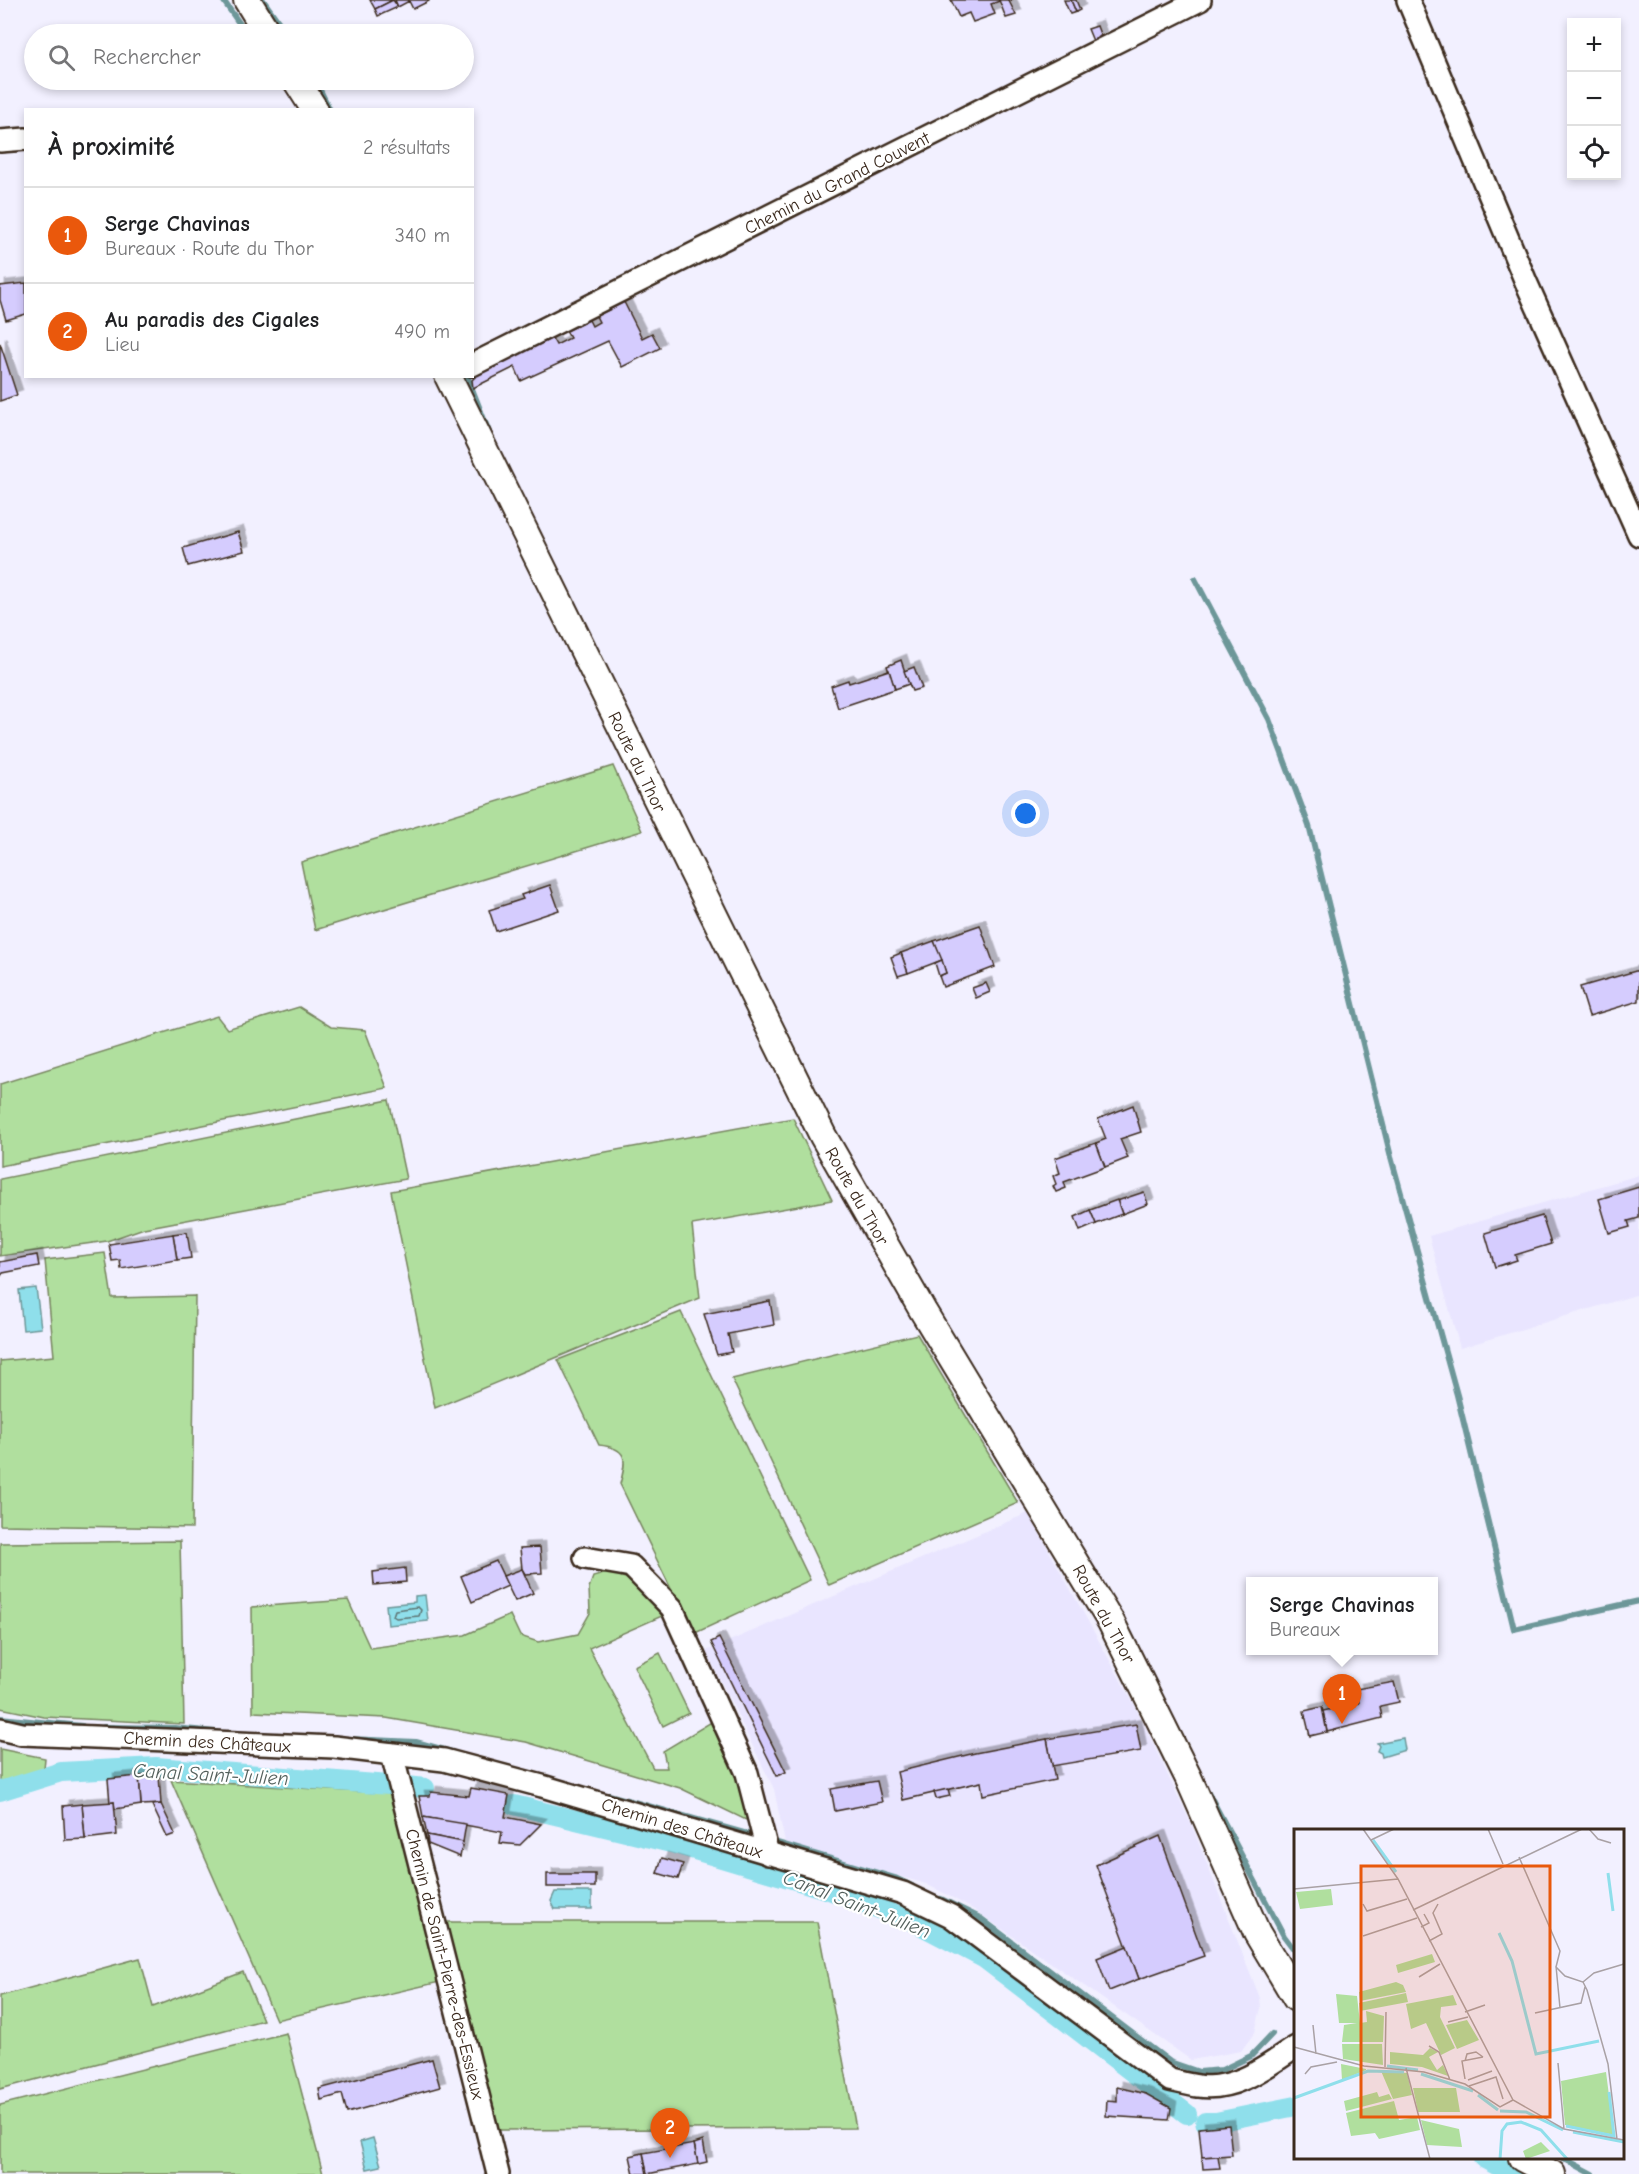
<!DOCTYPE html>
<html lang="fr">
<meta charset="utf-8">
<style>
:root{--surface:#fff;--page:#f2f2f2;--text:#202124;--muted:#757577;--line:#e0e0e0;--accent:#ea580c}
body{margin:0;font-family:"Comic Neue",sans-serif;background:var(--page);color:var(--text)}
.controls{position:absolute;right:18px;top:18px;display:grid;overflow:hidden;border-radius:0px;box-shadow:0 3px 9px #0003}
.controls button{width:54px;height:54px;display:grid;place-items:center;padding:0;border:0;border-bottom:2px solid var(--line);background:var(--surface);color:var(--text);font:30px sans-serif}
.you{position:absolute;left:1026px;top:814px;width:21px;height:21px;margin:-15px;border:4px solid #fff;border-radius:50%;background:#1a73e8;box-shadow:0 0 0 9px #1a73e833}
.badge{display:grid;place-items:center;width:39px;height:39px;border-radius:50%;background:var(--accent);color:#fff;font-size:20px;font-weight:700}
.pin{position:absolute;translate:-50% -50px;filter:drop-shadow(0 2px 3px #0008)}
.pin::after{content:'';position:absolute;top:32px;width:21px;height:18px;background:inherit;clip-path:polygon(0 0,100% 0,50% 100%)}
.popup{position:absolute;left:1246px;top:1577px;width:192px;height:78px;box-sizing:border-box;display:grid;place-content:center;border-radius:0px;background:var(--surface);filter:drop-shadow(0 2px 4px #0005);font-size:20px;white-space:nowrap;color:var(--muted)}
.popup b{font-size:22px;color:var(--text)}
.popup::after{content:'';position:absolute;left:50%;top:100%;margin-left:-12px;border:12px solid transparent;border-top-color:var(--surface)}
.list{margin:0;padding:0;list-style:none}
h2{display:flex;justify-content:space-between;align-items:center;height:78px;margin:0;padding:0 24px;font-size:26px}
h2 small{font-size:20px;font-weight:400;color:var(--muted)}
.list li{display:grid;grid-template-columns:39px 1fr auto;gap:18px;align-items:center;box-sizing:border-box;height:96px;padding:0 24px;border-top:2px solid var(--line)}
.list b{display:block;font-size:22px;white-space:nowrap}
.list p{margin:0;font-size:20px;white-space:nowrap;color:var(--muted)}
.list em{font-size:20px;font-style:normal;color:var(--muted)}
.icon{flex:none;width:33px;height:33px;fill:none;stroke:currentColor;stroke-width:2;stroke-linecap:round;stroke-linejoin:round}
.map{position:relative;flex:none;width:1639px;height:2174px;overflow:hidden}
.search{position:absolute;background:var(--surface);box-shadow:0 3px 9px #0003;left:24px;top:24px;width:450px;height:66px;display:flex;align-items:center;gap:15px;box-sizing:border-box;padding:0 21px;border-radius:33px;color:var(--muted);font-size:22px}
.panel{position:absolute;background:var(--surface);box-shadow:0 3px 9px #0003;left:24px;top:108px;width:450px;height:270px;border-radius:0px}
.map>svg:first-child{display:block}
</style>
<div class="map">
<svg width="1639" height="2174" viewBox="0 0 1639 2174">
<defs>
<filter id="shadow"><feDropShadow dx="5.5" dy="-5.5" stdDeviation="0" flood-color="#0004"/></filter>
</defs>
<rect width="100%" height="100%" fill="#f2f0ff"/>
<filter id="ink" filterUnits="userSpaceOnUse"><feTurbulence type="fractalNoise" baseFrequency=".0167" numOctaves="2"/><feDisplacementMap in="SourceGraphic" scale="12" xChannelSelector="R" yChannelSelector="G"/><feConvolveMatrix kernelMatrix="1 2 1 2 8 2 1 2 1" color-interpolation-filters="sRGB"/></filter>
<g filter="url(#ink)">
<g fill="#e9e5ff">
<polygon points="1639,1175 1639,1294 1460,1348 1429,1236"/>
<polygon points="1028,1513 1135,1706 1192,1826 1260,1998 1261,2008 1255,2032 1241,2051 1191,2060 976,1911 944,1893 926,1884 785,1843 774,1789 706,1651"/>
</g>
<g fill="#b0df9e" stroke="#76845e" stroke-width="1.5">
<polygon points="613,766 642,831 315,930 301,862"/>
<polygon points="299,1007 331,1027 365,1030 387,1088 0,1166 0,1084 217,1016 227,1029"/>
<polygon points="389,1100 406,1179 144,1228 107,1241 0,1256 0,1179"/>
<polygon points="793,1118 832,1200 692,1225 700,1298 435,1408 391,1191"/>
<polygon points="105,1253 112,1298 195,1296 192,1528 0,1525 0,1361 54,1356 45,1260"/>
<path d="M681,1312L810,1580L693,1634L620,1484C627,1459 628,1448 599,1445L558,1360Z"/>
<polygon points="917,1334 1018,1503 829,1585 732,1379"/>
<polygon points="180,1541 184,1724 44,1717 0,1708 0,1543"/>
<polygon points="610,1572 640,1584 662,1616 589,1648 653,1768 667,1768 663,1751 713,1721 739,1774 750,1822 680,1788 526,1742 386,1718 253,1712 252,1607 348,1600 370,1648 465,1635 510,1615 520,1636 538,1642 578,1634 590,1613 589,1588 593,1577"/>
<polygon points="660,1653 689,1713 663,1726 634,1666"/>
<polygon points="0,1749 45,1758 44,1769 0,1782"/>
<polygon points="171,1780 395,1794 444,1981 276,2020"/>
<polygon points="445,1922 817,1922 856,2128 495,2130"/>
<polygon points="140,1958 153,2007 243,1972 263,2020 0,2089 0,1996"/>
<polygon points="286,2033 323,2174 0,2174 0,2105"/>
</g>
<g fill="#8fdfeb" stroke="#6d9799" stroke-width="1.5">
<polygon points="36,1288 41,1328 23,1330 19,1290"/>
<polygon points="425,1595 428,1621 388,1625 386,1605 415,1602 415,1596"/>
<polygon points="1403,1738 1405,1750 1382,1757 1381,1753 1377,1751 1379,1746 1377,1743"/>
<polygon points="555,1892 592,1892 592,1909 555,1909 551,1901"/>
<polygon points="373,2138 381,2166 367,2169 360,2142"/>
</g>
<g fill="none" stroke-linecap="round" stroke-linejoin="round">
<polygon stroke="#5d7270" stroke-width="1.5" points="418,1607 421,1610 419,1616 396,1618 393,1616 395,1610"/>
<g stroke="#6d9799" stroke-width="6">
<polyline points="223,0 246,33"/>
<polyline points="263,0 287,34"/>
<polyline points="315,80 330,110"/>
<polyline points="467,376 489,432"/>
<polyline points="1195,579 1269,719 1309,826 1391,1157 1457,1395 1514,1629 1639,1601"/>
<polyline points="0,1718 82,1726"/>
<polyline points="104,1727 174,1728 216,1732"/>
<polyline points="349,1739 416,1742 452,1752"/>
<polyline points="1208,1792 1284,1936 1296,1952"/>
<polyline points="609,1795 758,1837"/>
<polyline points="768,1840 895,1878 912,1886"/>
<polyline points="941,1899 980,1918 1170,2062 1199,2072 1222,2070 1251,2056 1272,2034"/>
<polyline points="1563,2158 1593,2174"/>
</g>
<g stroke="#8fdfeb" stroke-width="20">
<polyline points="407,1786 425,1788"/>
<polyline points="0,1791 61,1772 156,1767 389,1785"/>
<polyline points="514,1805 671,1843 829,1890 914,1922 985,1959 1187,2114"/>
<polyline points="1205,2122 1216,2122 1296,2106"/>
<polyline points="1483,2158 1513,2174"/>
</g>
</g>
<g fill="#d5ccfe" stroke="#3b2a1e" stroke-width="1.5" filter="url(#shadow)">
<polygon points="370,0 393,0 375,9"/>
<polygon points="393,0 398,7 378,16 375,9"/>
<polygon points="395,0 429,0 429,1 413,9 409,1 398,7"/>
<polygon points="951,0 999,0 1000,1 991,4 995,14 973,22 969,13 959,17"/>
<polygon points="1013,0 1009,1 1016,15 1006,18 999,0"/>
<polygon points="1064,0 1071,0 1076,12 1070,14"/>
<polygon points="1071,0 1076,0 1080,10 1076,12"/>
<polygon points="1097,26 1101,37 1093,41 1088,29"/>
<polygon points="26,283 26,314 6,320 0,300 0,286"/>
<polygon points="624,302 642,338 652,333 660,348 622,367 608,341 521,381 515,367 473,388 472,380 479,373 552,338 556,345 570,338 566,331 589,320 592,326 599,322 596,316"/>
<polygon points="0,343 17,395 0,401"/>
<polygon points="238,532 244,551 188,566 183,548"/>
<polygon points="901,660 909,684 895,689 887,666"/>
<polygon points="914,667 922,688 912,691 904,671"/>
<polygon points="889,670 895,689 838,708 831,686 848,680 849,683"/>
<polygon points="550,885 559,910 496,931 489,910 523,899 521,895"/>
<polygon points="980,925 995,967 943,987 939,976 946,973 934,941"/>
<polygon points="934,941 942,960 908,973 901,953"/>
<polygon points="901,953 908,973 898,976 891,957"/>
<polygon points="942,960 946,973 939,976 935,963"/>
<polygon points="1639,970 1639,1001 1589,1016 1580,987"/>
<polygon points="986,983 990,992 976,998 972,988"/>
<polygon points="1133,1105 1141,1132 1120,1139 1128,1158 1105,1167 1096,1143 1106,1139 1098,1119"/>
<polygon points="1096,1143 1105,1167 1064,1182 1066,1188 1056,1192 1053,1186 1056,1184 1053,1176 1060,1173 1055,1158"/>
<polygon points="1639,1187 1639,1218 1628,1221 1630,1227 1609,1233 1599,1199"/>
<polygon points="1144,1192 1148,1204 1122,1214 1117,1201"/>
<polygon points="1117,1200 1122,1214 1096,1224 1090,1210"/>
<polygon points="1090,1210 1096,1224 1080,1231 1075,1217"/>
<polygon points="1542,1216 1551,1244 1515,1255 1517,1260 1495,1267 1485,1233"/>
<polygon points="187,1232 191,1258 177,1260 173,1234"/>
<polygon points="173,1234 177,1260 121,1269 120,1260 112,1261 109,1244"/>
<polygon points="37,1255 39,1266 3,1273 0,1277 0,1262"/>
<polygon points="770,1301 774,1325 728,1334 732,1352 717,1355 704,1314"/>
<polygon points="540,1547 542,1573 525,1574 522,1569 520,1548"/>
<polygon points="496,1561 508,1586 472,1602 461,1576"/>
<polygon points="405,1568 406,1582 374,1585 373,1572"/>
<polygon points="522,1569 533,1593 515,1601 503,1576"/>
<polygon points="719,1638 786,1772 777,1776 711,1642"/>
<polygon points="1394,1682 1399,1702 1380,1706 1382,1718 1327,1732 1323,1711 1359,1703 1356,1689"/>
<polygon points="1322,1707 1327,1732 1310,1736 1304,1711"/>
<polygon points="1136,1724 1141,1751 1052,1766 1047,1739"/>
<polygon points="1047,1739 1055,1780 983,1795 981,1782 903,1800 897,1772 975,1753"/>
<polygon points="159,1775 161,1804 141,1805 139,1776"/>
<polygon points="139,1776 141,1805 115,1809 114,1802 110,1803 108,1779"/>
<polygon points="877,1781 882,1802 835,1811 831,1789"/>
<polygon points="471,1788 509,1795 505,1817 541,1824 520,1845 500,1843 502,1832 423,1817 419,1796 430,1796 431,1792 469,1796"/>
<polygon points="948,1789 950,1796 936,1799 934,1792"/>
<polygon points="114,1802 117,1835 85,1839 82,1804"/>
<polygon points="82,1804 85,1839 65,1840 63,1806"/>
<polygon points="161,1804 175,1834 167,1837 152,1805"/>
<polygon points="423,1817 466,1824 463,1842 427,1835"/>
<polygon points="427,1835 463,1842 460,1857 428,1844"/>
<polygon points="1160,1836 1204,1956 1139,1979 1096,1865"/>
<polygon points="662,1858 683,1864 678,1879 657,1873"/>
<rect x="547" y="1874" width="48" height="13"/>
<polygon points="1127,1946 1139,1979 1109,1991 1097,1958"/>
<polygon points="432,2059 440,2087 347,2113 342,2094 321,2100 319,2089"/>
<polygon points="1117,2087 1146,2094 1171,2108 1169,2120 1106,2116 1107,2100 1117,2101"/>
<polygon points="1229,2125 1232,2155 1202,2157 1199,2128"/>
<polygon points="703,2141 707,2162 698,2164 694,2144"/>
<polygon points="694,2144 698,2164 647,2174 643,2153"/>
<polygon points="643,2153 647,2174 634,2174 630,2156"/>
<polygon points="1218,2156 1220,2168 1203,2169 1202,2157"/>
</g>
<g fill="none" stroke-linecap="round" stroke-linejoin="round">
<defs>
<g id="minor">
<polyline points="1408,0 1526,282 1639,535"/>
<polyline points="0,141 26,139"/>
<polyline points="472,365 1200,0"/>
<polyline points="585,1558 631,1566 672,1608 747,1773 768,1854"/>
<path d="M0,1729L22,1734L334,1747L444,1760L542,1786L903,1893L951,1916L1170,2080C1179,2082 1189,2085 1198,2086C1235,2092 1267,2066 1296,2047"/>
<polyline points="392,1754 498,2174"/>
</g>
<g id="tertiary">
<polyline points="247,0 268,34"/>
<polyline points="296,80 315,110"/>
<polyline points="448,376 823,1136 923,1311 1111,1622 1188,1777 1257,1933 1296,1998"/>
<polyline points="1522,2158 1552,2174"/>
</g>
</defs>
<use href="#minor" stroke="#3b2a1e" stroke-width="26"/>
<use href="#tertiary" stroke="#3b2a1e" stroke-width="30"/>
<use href="#minor" stroke="#fff" stroke-width="21"/>
<use href="#tertiary" stroke="#fff" stroke-width="26"/>
</g>
</g>
<g text-anchor="middle" stroke-width="4.5" stroke-linejoin="round" paint-order="stroke">
<g font-size="18" fill="#3b2a1e" stroke="#fff">
<text transform="translate(837 183) rotate(-27)" y="6">Chemin du Grand Couvent</text>
<text transform="translate(637 762) rotate(64)" y="6">Route du Thor</text>
<text transform="translate(857 1196) rotate(60)" y="6">Route du Thor</text>
<text transform="translate(1104 1614) rotate(61)" y="6">Route du Thor</text>
<text transform="translate(207 1742) rotate(3)" y="6">Chemin des Châteaux</text>
<text transform="translate(682 1828) rotate(17)" y="6">Chemin des Châteaux</text>
<text transform="translate(445 1964) rotate(76)" y="6">Chemin de Saint-Pierre-des-Essieux</text>
</g>
<g font-size="20" font-style="italic" fill="#54605c" stroke="#fff">
<text transform="translate(211 1774) rotate(3)" y="7">Canal Saint-Julien</text>
<text transform="translate(857 1904) rotate(21)" y="7">Canal Saint-Julien</text>
</g>
</g>
<g transform="translate(1294 1829)">
<rect width="330" height="330" fill="#f2f0ff"/>
<path d="M37,60L39,76L6,80L2,63ZM138,125L141,133L104,144L102,136ZM102,153L109,156L112,163L66,172L65,163ZM112,164L114,173L66,182L65,174ZM42,165L63,167L66,194L73,193L72,182L90,187L89,213H48L50,196L63,194H45ZM159,166L163,176L147,178L146,188L161,219L147,226L132,194L117,200L112,175ZM173,191L185,211L163,220L152,196ZM48,215H88L89,236L49,230ZM136,219L144,223L135,228L143,241L149,236L154,247L128,238L96,235V223L129,226ZM47,235L72,240V241L48,251ZM87,242L113,244L118,266L99,270ZM312,243L320,306L271,296L267,252ZM119,259H162L166,283H124ZM83,263L85,268L95,265L98,270L52,282L50,272ZM100,272L105,291L123,288L126,301L85,310L81,304L57,307L52,284ZM127,291L165,300L168,318L133,316ZM247,313L256,322L232,330L229,322Z" fill="#b0df9e"/>
<path fill="none" stroke="#8fdfeb" stroke-width="3" d="M79,11L102,43M314,44L319,82M205,104L218,132L242,225L305,212M93,237L124,241M127,245L179,262M184,266L204,281M0,269L74,242L110,243M206,282L232,283L269,301M272,297L320,307L315,263M279,303L330,313M206,330L208,302L213,295L227,293L247,301L273,330"/>
<path fill="none" stroke="#a9a1a5" stroke-width="1.5" d="M69,0L104,50L219,271L270,300L330,311M194,0L209,35M295,0L304,10L317,14M77,11L100,0M225,28L266,122L262,138L271,147L289,153L293,161L314,235L323,310M0,60L104,50M69,75L73,82L113,70M119,81L288,0M127,98L135,94L130,85M69,107L123,89M135,112L148,105L139,84L144,75M262,137L266,179M125,148L146,135M289,153L300,144L330,135M171,183L191,176M241,184L287,174L291,158M154,193L174,188M19,196L22,225M135,217L145,223L156,251M0,218L70,237L130,243L171,255L206,278L219,271M171,232L173,225L182,223L189,228M264,234L270,300M91,238L92,183M112,239L136,330M11,245L17,238L43,233M171,250L168,232L189,228M174,251L198,242M175,257L202,248L209,270"/>
<path fill="#e8590c" fill-opacity="0.15" stroke="#e8590c" stroke-width="3" d="M67,37H256V288H67Z"/>
<rect width="330" height="330" fill="none" stroke="#3b2a1e" stroke-width="3"/>
</g>
</svg>
<div class="controls">
<button>+</button>
<button>−</button>
<button><svg class="icon" aria-label="locate" viewBox="0 0 24 24"><circle cx="12" cy="12" r="6"/><path d="M12 2v4M12 18v4M2 12h4M18 12h4"/></svg></button>
</div>
<div class="you"></div>
<div class="pin badge" style="left:1342px;top:1724px">1</div>
<div class="popup"><b>Serge Chavinas</b>Bureaux</div>
<div class="pin badge" style="left:670px;top:2158px">2</div>
<div class="search"><svg class="icon" aria-label="search" viewBox="0 0 24 24"><circle cx="10" cy="10" r="6"/><path d="M15 15l6 6"/></svg>Rechercher</div>
<section class="panel">
<h2>À proximité<small>2 résultats</small></h2>
<ul class="list">
<li><span class="badge">1</span><div><b>Serge Chavinas</b><p>Bureaux · Route du Thor</p></div><em>340 m</em></li>
<li><span class="badge">2</span><div><b>Au paradis des Cigales</b><p>Lieu</p></div><em>490 m</em></li>
</ul>
</section>
</div>
